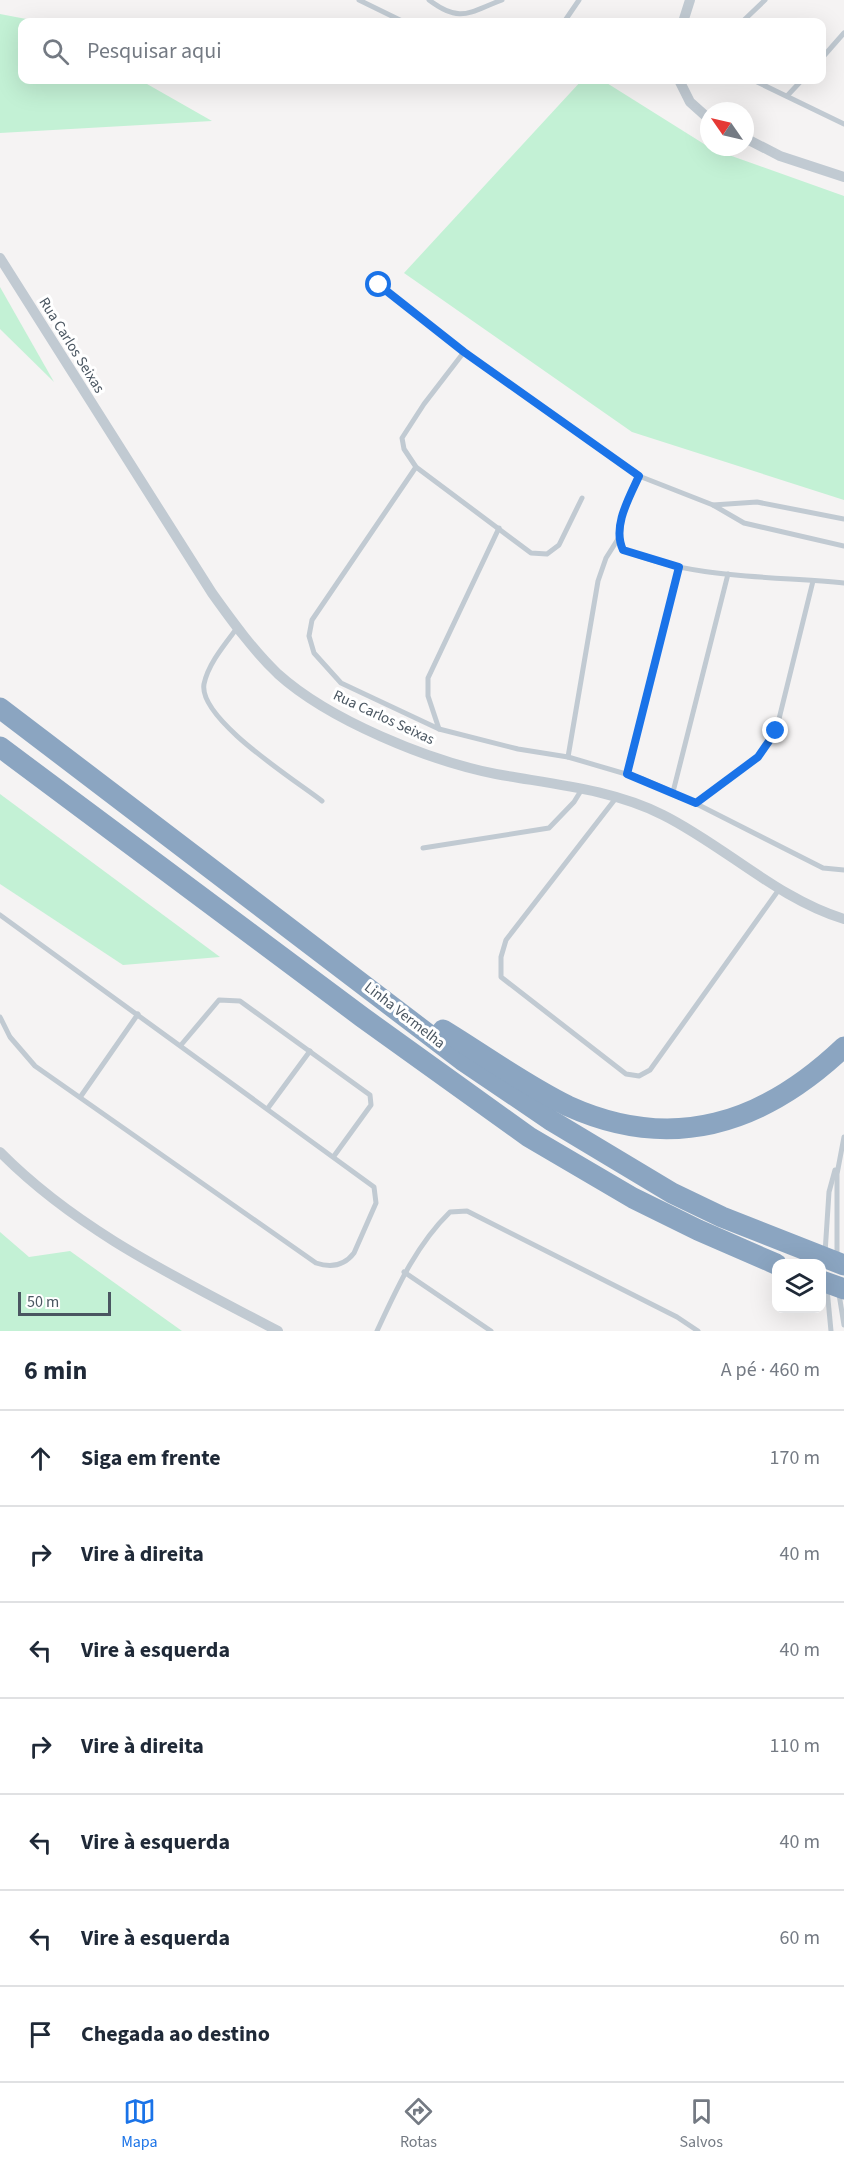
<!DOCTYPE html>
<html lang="pt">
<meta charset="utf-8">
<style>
:root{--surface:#fff;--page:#f6f6f7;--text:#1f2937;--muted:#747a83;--line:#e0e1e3;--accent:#1a73e8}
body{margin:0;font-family:"Source Sans 3",sans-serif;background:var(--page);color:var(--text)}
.controls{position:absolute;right:18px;bottom:18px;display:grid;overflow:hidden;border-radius:12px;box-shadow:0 6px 24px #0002}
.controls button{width:54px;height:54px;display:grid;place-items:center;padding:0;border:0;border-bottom:2px solid var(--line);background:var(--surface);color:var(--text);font:30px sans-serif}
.compass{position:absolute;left:700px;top:102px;width:54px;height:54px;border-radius:50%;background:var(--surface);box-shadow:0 6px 24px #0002;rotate:304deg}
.scale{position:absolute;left:18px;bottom:15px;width:93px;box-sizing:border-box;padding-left:6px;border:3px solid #4a5661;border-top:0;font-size:16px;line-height:21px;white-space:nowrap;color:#4a5661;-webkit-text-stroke:4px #fff;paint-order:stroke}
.stop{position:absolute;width:18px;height:18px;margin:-14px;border:4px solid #1a73e8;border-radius:50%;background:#fff}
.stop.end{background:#1a73e8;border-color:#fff;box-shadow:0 2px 6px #0008}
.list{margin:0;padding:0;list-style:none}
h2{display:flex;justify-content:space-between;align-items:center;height:78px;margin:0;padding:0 24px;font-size:26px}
h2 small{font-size:20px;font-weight:400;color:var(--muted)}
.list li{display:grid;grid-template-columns:39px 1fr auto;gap:18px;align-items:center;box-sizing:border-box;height:96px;padding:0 24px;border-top:2px solid var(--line)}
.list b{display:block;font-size:22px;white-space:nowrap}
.list em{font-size:20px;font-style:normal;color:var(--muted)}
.icon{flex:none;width:33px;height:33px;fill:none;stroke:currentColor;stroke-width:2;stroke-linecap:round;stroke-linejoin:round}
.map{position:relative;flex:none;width:844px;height:1331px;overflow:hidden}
.search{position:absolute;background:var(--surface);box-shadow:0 6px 24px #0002;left:18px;right:18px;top:18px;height:66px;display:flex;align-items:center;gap:15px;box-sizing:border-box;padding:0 21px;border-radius:12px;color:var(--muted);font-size:22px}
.sheet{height:750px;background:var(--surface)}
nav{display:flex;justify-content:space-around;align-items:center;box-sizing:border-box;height:84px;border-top:2px solid var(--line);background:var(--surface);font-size:16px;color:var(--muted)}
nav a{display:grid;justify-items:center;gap:3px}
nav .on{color:var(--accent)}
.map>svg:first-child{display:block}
</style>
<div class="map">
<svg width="844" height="1331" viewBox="0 0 844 1331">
<rect width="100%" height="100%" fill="#f5f3f3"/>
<g fill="#c3f1d5">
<polygon points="0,14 42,22 22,22 22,80 140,80 212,121 0,133"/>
<polygon points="582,80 602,80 712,149 844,196 844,500 632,432 404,273"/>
<polygon points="0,287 54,382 0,329"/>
<polygon points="0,794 220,957 123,965 0,884"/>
<polygon points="0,1232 29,1257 70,1251 182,1331 0,1331"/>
</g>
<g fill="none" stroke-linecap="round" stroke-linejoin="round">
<g stroke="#c1cad2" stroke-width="5">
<polyline points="359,0 404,22"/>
<path d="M429,0C461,24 469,12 502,0"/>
<polyline points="564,22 579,0"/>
<polyline points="742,22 765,0"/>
<polyline points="822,58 844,33"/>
<polyline points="753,80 844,124"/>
<polyline points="787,96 802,80"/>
<polyline points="379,285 464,352 639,476 713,505 744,523 844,546"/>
<polyline points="464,352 424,404 402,438 404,449 416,467 531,553 547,554 559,545 582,498"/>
<polyline points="416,467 312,620 309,636 314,653 341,683 439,729 518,749 568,757"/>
<path d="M639,476C629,498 611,527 623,550C692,579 770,576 844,583"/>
<polyline points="713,505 757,502 844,519"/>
<polyline points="618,539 606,558 598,581 568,757 643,779 673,792 823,868 844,870"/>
<path d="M237,628C225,644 208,664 204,684C198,719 295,780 322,801"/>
<polyline points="439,729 428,696 428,678 499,528"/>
<polyline points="627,774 679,567"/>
<polyline points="673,792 728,574"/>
<polyline points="616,798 506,940 501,957 501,977 626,1074 639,1076 650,1070 780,888"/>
<polyline points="696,803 758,757 776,731 813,581"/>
<polyline points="423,848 549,828 574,802 582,789"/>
<path d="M0,915L374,1187L376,1203L354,1253C344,1266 331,1268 316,1263L35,1066L10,1037L0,1017"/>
<polyline points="181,1045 219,1000 240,1001 370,1095 371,1105 334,1156"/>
<polyline points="81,1096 138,1014"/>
<polyline points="268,1108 310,1051"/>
<polyline points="825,1253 829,1192 835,1170"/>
<polyline points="837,1258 837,1174 844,1137"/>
<polyline points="404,1272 491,1331"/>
<polyline points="827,1289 831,1331"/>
<polyline points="839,1294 844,1325"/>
<path d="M377,1331C397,1288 416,1245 450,1212L467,1211L677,1317L698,1331"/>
</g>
<g stroke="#c1cad2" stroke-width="10">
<polyline points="683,22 690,0"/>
<polyline points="679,80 690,102 709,119"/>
<polyline points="745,138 780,156 844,177"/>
<path d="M0,258L212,593C232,621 253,650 278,674C329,720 429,761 496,774C551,784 612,789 663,815C725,846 778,899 844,919"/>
<path d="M0,1152C79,1232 180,1279 278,1331"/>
</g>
<g stroke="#8ba5c1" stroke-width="21">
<polyline points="0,708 462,1060 552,1121 672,1193 722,1217 844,1265"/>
<polyline points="0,747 362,1017 529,1137 633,1198 698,1230 776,1264"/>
<path d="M443,1030C484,1055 525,1085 568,1106C674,1154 764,1123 844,1047"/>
<polyline points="822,1281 844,1289"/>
</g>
</g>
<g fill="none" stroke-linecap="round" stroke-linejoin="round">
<path stroke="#1a73e8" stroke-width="8" d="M379,285L464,352L639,476C629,498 612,527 623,550L679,567L627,774L696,803L758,757L776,731"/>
</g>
<g text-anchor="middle" stroke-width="6" stroke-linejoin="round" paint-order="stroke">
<g font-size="15" fill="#4a5661" stroke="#fff">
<text transform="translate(72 345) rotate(58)" y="5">Rua Carlos Seixas</text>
<text transform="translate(384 717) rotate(25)" y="5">Rua Carlos Seixas</text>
<text transform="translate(405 1015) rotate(38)" y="5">Linha Vermelha</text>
</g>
</g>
</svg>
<div class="controls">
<button><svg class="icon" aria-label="layers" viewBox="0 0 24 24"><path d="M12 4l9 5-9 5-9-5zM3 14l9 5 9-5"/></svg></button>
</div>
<svg class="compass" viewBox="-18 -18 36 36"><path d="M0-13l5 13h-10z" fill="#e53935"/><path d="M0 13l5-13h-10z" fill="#747a83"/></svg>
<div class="scale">50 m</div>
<div class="stop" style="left:379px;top:285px"></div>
<div class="stop end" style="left:776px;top:731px"></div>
<div class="search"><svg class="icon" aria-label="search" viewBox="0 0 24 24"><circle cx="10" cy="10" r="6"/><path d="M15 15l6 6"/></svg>Pesquisar aqui</div>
</div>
<section class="sheet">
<h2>6 min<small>A pé · 460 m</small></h2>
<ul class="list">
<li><svg class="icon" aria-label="ahead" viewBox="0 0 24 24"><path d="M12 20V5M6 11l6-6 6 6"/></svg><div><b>Siga em frente</b></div><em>170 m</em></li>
<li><svg class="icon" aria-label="right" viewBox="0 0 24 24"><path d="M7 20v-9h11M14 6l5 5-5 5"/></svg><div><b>Vire à direita</b></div><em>40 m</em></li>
<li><svg class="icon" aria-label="left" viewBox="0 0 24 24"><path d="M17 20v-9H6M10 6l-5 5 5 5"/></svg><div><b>Vire à esquerda</b></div><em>40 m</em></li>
<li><svg class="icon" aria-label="right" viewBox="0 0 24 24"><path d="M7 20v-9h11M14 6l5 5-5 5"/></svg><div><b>Vire à direita</b></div><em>110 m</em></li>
<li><svg class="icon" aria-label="left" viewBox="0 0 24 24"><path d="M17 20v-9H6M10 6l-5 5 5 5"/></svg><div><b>Vire à esquerda</b></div><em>40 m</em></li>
<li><svg class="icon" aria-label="left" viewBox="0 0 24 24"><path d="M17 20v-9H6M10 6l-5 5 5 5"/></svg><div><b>Vire à esquerda</b></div><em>60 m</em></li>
<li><svg class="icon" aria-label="arrive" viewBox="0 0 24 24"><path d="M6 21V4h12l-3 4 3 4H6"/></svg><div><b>Chegada ao destino</b></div></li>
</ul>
</section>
<nav>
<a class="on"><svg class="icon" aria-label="map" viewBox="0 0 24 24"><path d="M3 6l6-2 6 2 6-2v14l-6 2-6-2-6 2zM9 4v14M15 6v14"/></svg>Mapa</a>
<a><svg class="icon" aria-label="directions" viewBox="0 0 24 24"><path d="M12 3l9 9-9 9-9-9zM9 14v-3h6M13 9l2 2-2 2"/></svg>Rotas</a>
<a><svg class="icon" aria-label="saved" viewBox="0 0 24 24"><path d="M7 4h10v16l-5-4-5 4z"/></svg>Salvos</a>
</nav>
